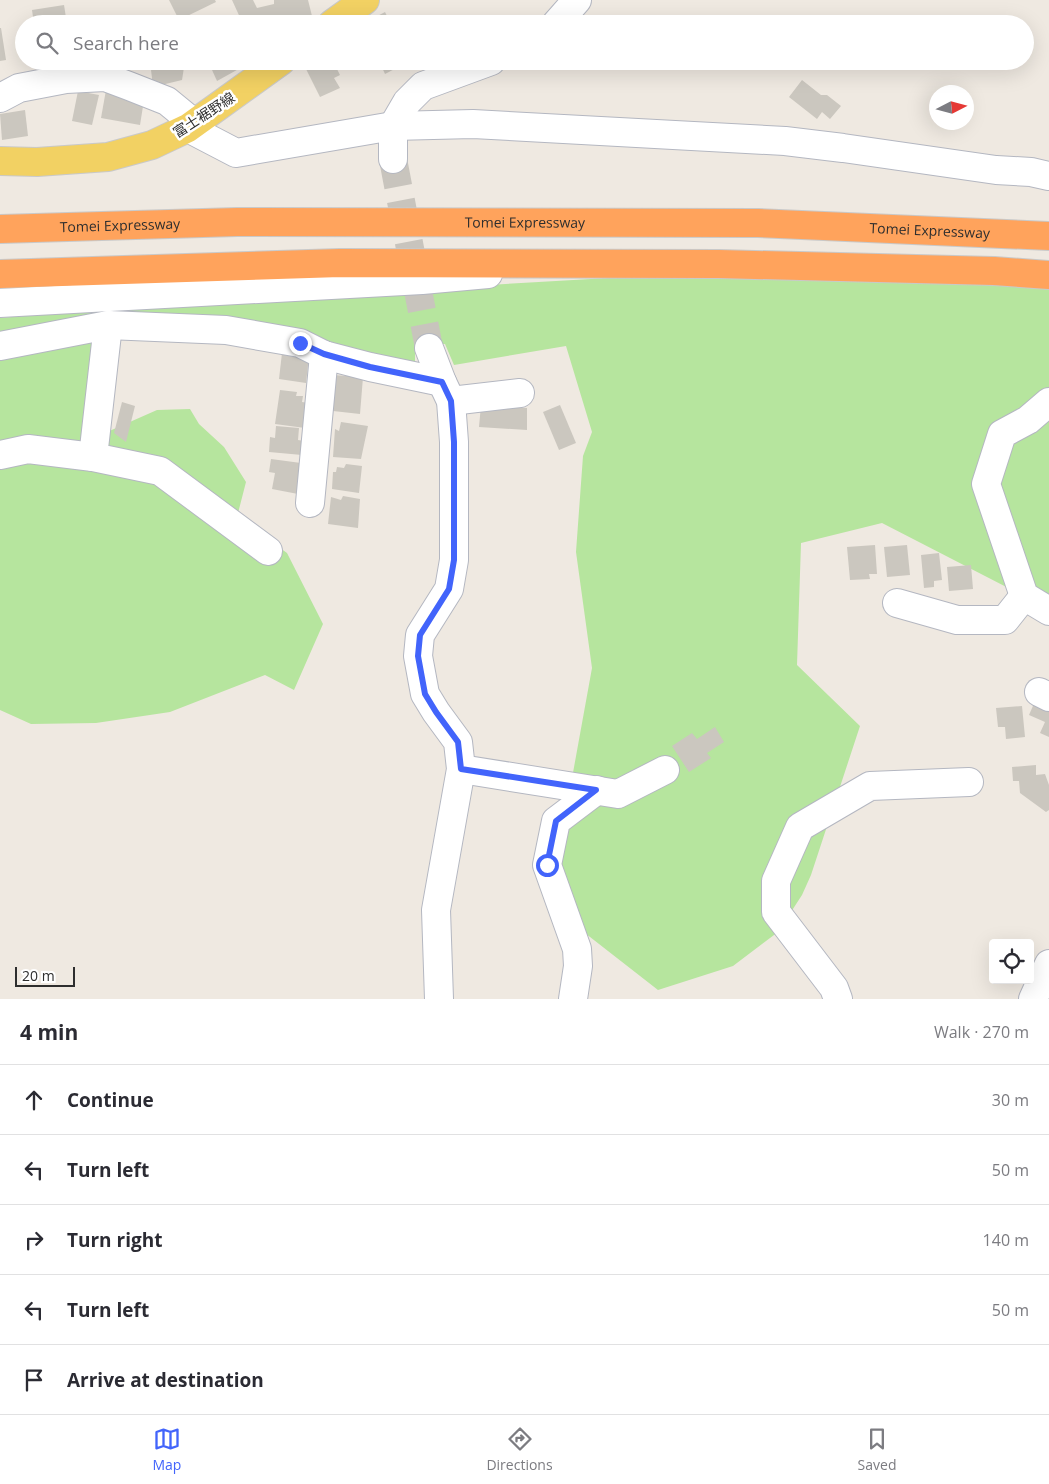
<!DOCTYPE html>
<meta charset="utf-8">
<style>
:root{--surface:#fff;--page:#f2f2f3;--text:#2b2b33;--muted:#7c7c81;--line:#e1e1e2;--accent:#4264fb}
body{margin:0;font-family:"Open Sans","Noto Sans JP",sans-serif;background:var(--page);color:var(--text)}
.controls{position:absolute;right:15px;bottom:15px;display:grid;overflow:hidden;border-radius:5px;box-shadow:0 5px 20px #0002}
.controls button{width:45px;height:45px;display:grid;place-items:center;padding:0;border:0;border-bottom:1px solid var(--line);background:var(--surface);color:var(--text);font:25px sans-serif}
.compass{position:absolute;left:929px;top:85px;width:45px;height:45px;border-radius:50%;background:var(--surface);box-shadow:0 5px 20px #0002;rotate:84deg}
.scale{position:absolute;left:15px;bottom:12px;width:60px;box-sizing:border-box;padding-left:5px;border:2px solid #2e2e2e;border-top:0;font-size:14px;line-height:18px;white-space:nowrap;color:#2e2e2e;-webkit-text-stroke:4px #fff;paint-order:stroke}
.stop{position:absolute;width:15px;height:15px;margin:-11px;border:4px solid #4264fb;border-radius:50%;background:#fff}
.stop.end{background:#4264fb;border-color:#fff;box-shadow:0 1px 5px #0008}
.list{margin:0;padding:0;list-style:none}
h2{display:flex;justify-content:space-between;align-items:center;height:65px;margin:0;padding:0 20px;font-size:21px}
h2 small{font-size:16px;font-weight:400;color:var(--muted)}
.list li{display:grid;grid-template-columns:32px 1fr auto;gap:15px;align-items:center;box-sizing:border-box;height:70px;padding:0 20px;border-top:1px solid var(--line)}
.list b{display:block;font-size:19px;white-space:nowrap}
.list em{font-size:16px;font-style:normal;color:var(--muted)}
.icon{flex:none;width:28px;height:28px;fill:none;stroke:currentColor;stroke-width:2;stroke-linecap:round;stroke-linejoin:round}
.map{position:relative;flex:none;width:1049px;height:999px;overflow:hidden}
.search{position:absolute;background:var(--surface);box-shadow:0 5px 20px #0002;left:15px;right:15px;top:15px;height:55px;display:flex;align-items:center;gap:12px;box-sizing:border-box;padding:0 18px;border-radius:28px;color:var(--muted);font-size:19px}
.sheet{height:415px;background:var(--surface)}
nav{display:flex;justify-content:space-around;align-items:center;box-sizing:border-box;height:70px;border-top:1px solid var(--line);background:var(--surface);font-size:14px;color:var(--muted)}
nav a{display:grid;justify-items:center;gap:2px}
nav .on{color:var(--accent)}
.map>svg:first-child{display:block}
</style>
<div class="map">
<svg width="1049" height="999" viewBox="0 0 1049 999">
<rect width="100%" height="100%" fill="#efe9e1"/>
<polygon fill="#b6e59e" points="643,276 1049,284 1049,596 1024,596 882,523 801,543 797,665 860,726 811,875 802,895 778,932 733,966 658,990 549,905 592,668 576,552 583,456 592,432 566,346 454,365 445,344 415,344 415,363 111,320 89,440 157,410 190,409 199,424 224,447 246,482 237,517 287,553 323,624 294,690 265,675 170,712 96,723 31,724 0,710 0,318 161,304"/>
<g fill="#cbc7bf">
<polygon points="169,0 215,0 216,2 179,20"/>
<polygon points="232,0 253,0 257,8 274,4 274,0 308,0 312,16 293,24 285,24 284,22 279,24 243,24"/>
<polygon points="64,5 67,24 34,24 32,10"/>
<polygon points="385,12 391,24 367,24 366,22"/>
<polygon points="130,16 131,24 117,24 116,17"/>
<polygon points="0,28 1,28 6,60 0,61"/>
<polygon points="108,61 135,61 135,68 112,70 109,66"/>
<polygon points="150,61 185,61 182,80 153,87"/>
<polygon points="208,61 242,61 244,66 217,81"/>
<polygon points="310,61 333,61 340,75 334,78 340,88 320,97 306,69 313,66"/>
<polygon points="379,61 410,61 385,74"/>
<polygon points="802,80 821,95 827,95 841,106 830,119 822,112 817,119 789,97"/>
<polygon points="106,90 144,100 140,125 101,118"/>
<polygon points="78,91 99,95 92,125 72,121"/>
<polygon points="25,110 28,136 2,140 0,114"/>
<polygon points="282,353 309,356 306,383 279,379"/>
<polygon points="332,375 363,377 360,414 333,411"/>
<polygon points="280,390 297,392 296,396 303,396 302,402 309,403 305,428 275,424"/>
<polygon points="122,402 135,406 126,442 114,433"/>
<polygon points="481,405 527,408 527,430 479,427"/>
<polygon points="560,405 576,443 559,450 543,412"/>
<polygon points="341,422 368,426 361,459 333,457 335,429 339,431"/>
<polygon points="276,426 299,428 298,440 304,441 302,455 269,452 270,437 275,438"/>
<polygon points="271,459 301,463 298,494 272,489 275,473 269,472"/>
<polygon points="346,464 362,466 359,493 332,489 333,472 336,472 337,467 344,468"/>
<polygon points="343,496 360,499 358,528 328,524 331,497 341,500"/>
<polygon points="875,545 877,574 869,574 870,579 850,580 847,547"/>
<polygon points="907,545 910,575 887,577 884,547"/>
<polygon points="939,553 942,580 934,581 934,587 924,588 921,555"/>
<polygon points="971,565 973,589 949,591 947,567"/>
<polygon points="1036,699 1049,705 1049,737 1040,733 1045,722 1029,715"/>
<polygon points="1022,706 1025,737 1006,739 1005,727 998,727 996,708"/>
<polygon points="715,727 724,742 707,753 711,758 689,772 672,746 692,733 697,739"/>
<polygon points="1036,765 1036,775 1045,774 1049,785 1049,810 1046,812 1020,793 1019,781 1013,781 1012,767"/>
</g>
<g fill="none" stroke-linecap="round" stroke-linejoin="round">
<polyline stroke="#c8c4bd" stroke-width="28" stroke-dasharray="28 14" stroke-linecap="butt" points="393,159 429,348"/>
<defs>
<g id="minor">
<polyline points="556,24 577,0"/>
<polyline points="0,98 19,88 66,79 105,77 129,86 167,101 195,124"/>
<polyline points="188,128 236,153 393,126 473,124 785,141 843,148 996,170 1031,172 1049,176"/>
<polyline points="393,159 393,126 407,102 423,86 491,61"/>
<polyline points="0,303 422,280 488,274"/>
<polyline points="108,325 93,457 160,471 268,551"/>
<polyline points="0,346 108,325 226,330 300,343 324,355 370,367 442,382"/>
<polyline points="429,348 442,382 451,401 454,442 454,560 449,589 420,635 418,656 425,694 436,712 458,742 461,769 436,910 439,999"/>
<polyline points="451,401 520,393"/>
<polyline points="1049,402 1028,420 1002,434 986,484 1024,596 1049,611"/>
<polyline points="0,455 28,449 93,457"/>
<polyline points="310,503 324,355"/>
<polyline points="897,603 957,620 1005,620 1024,596"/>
<polyline points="1039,692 1049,697"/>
<polyline points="461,769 618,794 665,770"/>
<polyline points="573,999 578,966 577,949 547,865 556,821 597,790"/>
<polyline points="838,999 834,988 776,912 776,881 800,827 870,786 969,782"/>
<polyline points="1033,999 1049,964"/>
</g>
<g id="major">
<polyline points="332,24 365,0"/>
<polyline points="0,161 37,162 108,157 152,145 188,128 281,61"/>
</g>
<g id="highway">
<path id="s1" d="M0,229L237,222L758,223L1049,236"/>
<polyline points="0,274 340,263 719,264 994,271 1049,275"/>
</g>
</defs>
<use href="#minor" stroke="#b4b7c1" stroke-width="30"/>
<use href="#major" stroke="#c9c9c9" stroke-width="30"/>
<use href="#highway" stroke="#c9c9c9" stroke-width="30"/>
<use href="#minor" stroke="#fff" stroke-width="28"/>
<use href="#major" stroke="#f2d163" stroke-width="28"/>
<use href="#highway" stroke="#ffa35c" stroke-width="28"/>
</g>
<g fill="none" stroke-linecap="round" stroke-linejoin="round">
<polyline stroke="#4264fb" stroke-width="6" points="300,343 324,354 370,367 442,382 451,401 454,442 454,560 449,589 420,635 418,656 425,694 436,712 458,742 461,769 596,790 556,821 547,865"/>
</g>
<g text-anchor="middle" stroke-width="5" stroke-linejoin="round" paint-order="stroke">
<g font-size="14" fill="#2e2e2e" stroke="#fff">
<text transform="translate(204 115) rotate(-33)" y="5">富士裾野線</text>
<text dy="5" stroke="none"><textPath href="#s1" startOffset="525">Tomei Expressway</textPath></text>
<text dy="5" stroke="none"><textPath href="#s1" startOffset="120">Tomei Expressway</textPath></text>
<text dy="5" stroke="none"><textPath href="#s1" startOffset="930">Tomei Expressway</textPath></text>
</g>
</g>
</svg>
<div class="controls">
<button><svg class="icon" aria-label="locate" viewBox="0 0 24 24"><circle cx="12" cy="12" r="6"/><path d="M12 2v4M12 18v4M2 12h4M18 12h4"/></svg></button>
</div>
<svg class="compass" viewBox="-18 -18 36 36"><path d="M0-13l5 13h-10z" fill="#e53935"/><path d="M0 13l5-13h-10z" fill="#7c7c81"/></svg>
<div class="scale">20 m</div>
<div class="stop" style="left:547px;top:865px"></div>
<div class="stop end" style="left:300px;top:343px"></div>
<div class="search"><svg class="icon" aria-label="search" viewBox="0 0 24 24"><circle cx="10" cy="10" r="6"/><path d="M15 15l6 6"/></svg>Search here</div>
</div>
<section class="sheet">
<h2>4 min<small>Walk · 270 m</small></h2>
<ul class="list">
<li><svg class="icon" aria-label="ahead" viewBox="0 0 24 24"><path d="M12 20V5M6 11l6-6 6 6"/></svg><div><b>Continue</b></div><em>30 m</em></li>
<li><svg class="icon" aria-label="left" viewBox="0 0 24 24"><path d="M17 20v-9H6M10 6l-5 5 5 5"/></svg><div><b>Turn left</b></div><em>50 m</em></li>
<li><svg class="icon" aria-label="right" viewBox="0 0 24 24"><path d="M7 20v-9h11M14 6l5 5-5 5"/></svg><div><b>Turn right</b></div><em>140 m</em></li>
<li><svg class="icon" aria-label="left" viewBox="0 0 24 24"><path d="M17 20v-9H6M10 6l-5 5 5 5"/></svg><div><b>Turn left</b></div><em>50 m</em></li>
<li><svg class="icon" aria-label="arrive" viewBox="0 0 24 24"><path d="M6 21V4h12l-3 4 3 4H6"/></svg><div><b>Arrive at destination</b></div></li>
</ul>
</section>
<nav>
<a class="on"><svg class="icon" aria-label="map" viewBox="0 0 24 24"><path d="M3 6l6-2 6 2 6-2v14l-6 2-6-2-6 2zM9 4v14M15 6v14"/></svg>Map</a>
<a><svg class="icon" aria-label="directions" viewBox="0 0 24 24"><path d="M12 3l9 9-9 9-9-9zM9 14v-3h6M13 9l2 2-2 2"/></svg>Directions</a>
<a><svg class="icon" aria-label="saved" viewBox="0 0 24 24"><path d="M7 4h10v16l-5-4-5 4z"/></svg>Saved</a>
</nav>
